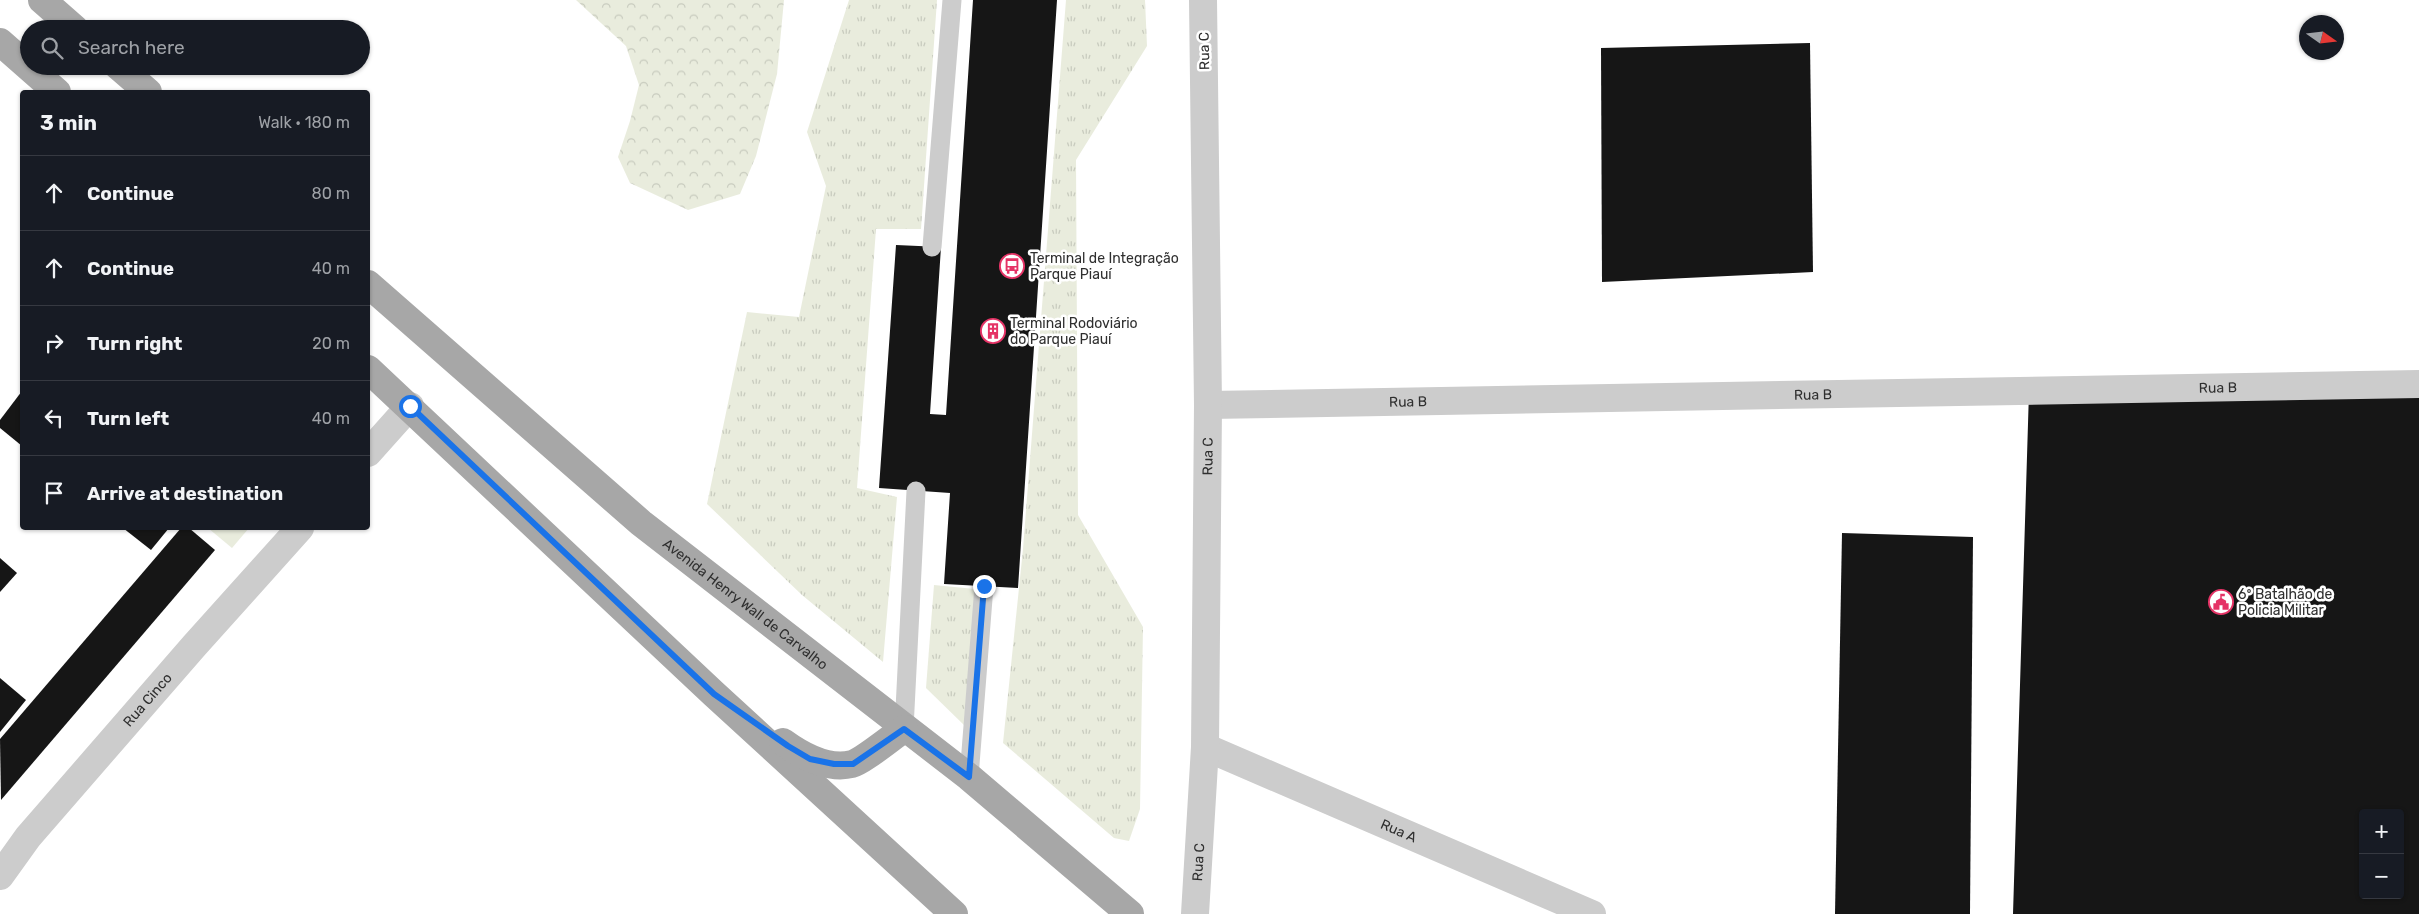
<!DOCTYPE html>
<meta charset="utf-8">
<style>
:root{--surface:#171b24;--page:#20242c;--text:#f1f3f6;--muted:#9ea1a6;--line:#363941}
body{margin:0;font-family:Rubik,sans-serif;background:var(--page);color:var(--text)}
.controls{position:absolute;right:15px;bottom:15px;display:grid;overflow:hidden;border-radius:5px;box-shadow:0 1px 4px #0004}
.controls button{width:45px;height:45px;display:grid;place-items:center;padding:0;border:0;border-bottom:1px solid var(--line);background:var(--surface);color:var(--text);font:25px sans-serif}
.compass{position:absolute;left:2299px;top:15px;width:45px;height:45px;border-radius:50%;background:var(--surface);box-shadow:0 1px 4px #0004;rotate:104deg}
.stop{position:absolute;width:15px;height:15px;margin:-11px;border:4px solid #1a73e8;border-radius:50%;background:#fff}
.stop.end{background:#1a73e8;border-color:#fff;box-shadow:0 1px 5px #0008}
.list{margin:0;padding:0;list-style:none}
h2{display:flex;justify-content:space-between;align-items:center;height:65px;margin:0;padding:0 20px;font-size:21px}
h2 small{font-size:16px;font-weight:400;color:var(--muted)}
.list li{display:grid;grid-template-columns:32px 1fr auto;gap:15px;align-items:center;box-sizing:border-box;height:75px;padding:0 20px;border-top:1px solid var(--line)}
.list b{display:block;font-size:19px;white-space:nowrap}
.list em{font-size:16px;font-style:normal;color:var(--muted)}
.icon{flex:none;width:28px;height:28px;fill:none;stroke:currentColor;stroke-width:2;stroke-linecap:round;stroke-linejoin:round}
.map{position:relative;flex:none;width:2419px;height:914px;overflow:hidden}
.search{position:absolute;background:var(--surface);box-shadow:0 1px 4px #0004;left:20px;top:20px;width:350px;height:55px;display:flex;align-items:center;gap:12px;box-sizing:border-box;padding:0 18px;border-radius:28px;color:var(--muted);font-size:19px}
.panel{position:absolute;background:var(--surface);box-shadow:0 1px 4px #0004;left:20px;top:90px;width:350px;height:440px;border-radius:5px}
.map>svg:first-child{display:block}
</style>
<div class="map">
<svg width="2419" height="914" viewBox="0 0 2419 914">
<defs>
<pattern id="grass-tufts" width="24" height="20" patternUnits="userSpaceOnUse" patternTransform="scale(1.25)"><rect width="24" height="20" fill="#e9ecdd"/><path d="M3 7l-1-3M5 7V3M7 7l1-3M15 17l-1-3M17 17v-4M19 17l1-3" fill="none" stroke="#c8cbbe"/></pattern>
<pattern id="forest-crowns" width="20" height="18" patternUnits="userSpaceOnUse" patternTransform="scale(1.25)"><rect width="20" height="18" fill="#e9ecdd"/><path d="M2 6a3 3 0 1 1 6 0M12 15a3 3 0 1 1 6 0" fill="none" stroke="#c8cbbe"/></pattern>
</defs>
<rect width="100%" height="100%" fill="#fff"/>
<g fill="url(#grass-tufts)">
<polygon points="849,0 937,0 921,229 876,229 857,488 897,497 883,662 802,595 707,504 747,312 799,317 826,186 807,132"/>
<polygon points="1066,0 1145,0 1147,46 1076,160 1078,515 1143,627 1140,809 1129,841 1114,838 1003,743 1023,549"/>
<polygon points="934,585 975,589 966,727 926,688"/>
</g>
<polygon fill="url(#forest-crowns)" points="576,0 784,0 777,74 756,156 740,194 688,210 630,183 618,157 630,121 639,85 626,46"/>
<polygon fill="#e9ecdd" points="208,528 249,528 232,548"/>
<g fill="#161616" fill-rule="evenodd">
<polygon points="973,0 1057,0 1018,588 944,584 950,493 879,488 896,245 941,247 930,414 946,415"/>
<polygon points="1810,43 1813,272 1602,282 1601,48"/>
<path d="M2419,384V914H2013L2029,391ZM2363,813H2400V895H2363Z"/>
<polygon points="22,391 22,446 0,428 0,420"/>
<polygon points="123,528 169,528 151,550"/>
<polygon points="181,528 189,528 215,550 1,800 0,739"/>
<polygon points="1842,533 1973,537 1970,914 1835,914"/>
<polygon points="0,558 17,573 0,592"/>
<polygon points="0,678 26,700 0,732"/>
</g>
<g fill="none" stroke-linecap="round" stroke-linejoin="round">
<g stroke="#ccc" stroke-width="19">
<polyline points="932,247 952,0"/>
<polyline points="904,729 916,491"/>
<polyline points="969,777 984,586"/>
</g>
<g stroke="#ccc" stroke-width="28">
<path id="s1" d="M1208,405L2419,384"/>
<polyline points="368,453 410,406"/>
<path id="s2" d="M1205,747L1592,914"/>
<path id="s3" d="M0,876L28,837L194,646L300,528"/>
<path id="s4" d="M1195,914L1205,747L1208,405L1203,0"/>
</g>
<g stroke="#a7a7a7" stroke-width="28">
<polyline points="42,0 75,29"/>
<polyline points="0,42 57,92"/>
<polyline points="118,66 148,92"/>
<path id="s5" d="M368,284L641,523L969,777L1130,914"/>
<polyline points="368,369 714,694 954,914"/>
<path d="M783,742C801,755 828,770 852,764C863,761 893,736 904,729"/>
</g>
</g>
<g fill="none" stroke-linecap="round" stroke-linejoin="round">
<polyline stroke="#1a73e8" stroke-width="6" points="410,406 714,694 788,746 810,759 834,764 853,764 904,729 969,777 984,586"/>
</g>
<defs>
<symbol id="bus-ring" viewBox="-11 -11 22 22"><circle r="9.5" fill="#fff" stroke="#e53366" stroke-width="1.5"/><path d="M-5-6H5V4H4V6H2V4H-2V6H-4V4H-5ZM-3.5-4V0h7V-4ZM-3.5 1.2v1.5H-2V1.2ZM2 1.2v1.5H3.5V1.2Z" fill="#e53366"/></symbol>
<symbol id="building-ring" viewBox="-11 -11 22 22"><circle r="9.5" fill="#fff" stroke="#e53366" stroke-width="1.5"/><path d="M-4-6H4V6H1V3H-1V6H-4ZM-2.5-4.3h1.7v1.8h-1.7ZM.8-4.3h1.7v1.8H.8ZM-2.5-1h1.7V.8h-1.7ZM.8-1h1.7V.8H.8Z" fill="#e53366"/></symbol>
<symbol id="civic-ring" viewBox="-11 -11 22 22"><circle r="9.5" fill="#fff" stroke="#e53366" stroke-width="1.5"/><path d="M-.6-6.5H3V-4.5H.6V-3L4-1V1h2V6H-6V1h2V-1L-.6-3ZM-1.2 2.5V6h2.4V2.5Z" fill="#e53366"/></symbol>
</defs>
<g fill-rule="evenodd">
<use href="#bus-ring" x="998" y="252" width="28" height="28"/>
<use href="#building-ring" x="979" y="317" width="28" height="28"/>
<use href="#civic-ring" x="2207" y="588" width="28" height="28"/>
</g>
<g text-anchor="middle" stroke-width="5" stroke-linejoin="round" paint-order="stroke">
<g font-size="14" fill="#2f2f2f" stroke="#fff">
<text transform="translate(1204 51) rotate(-91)" y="5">Rua C</text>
<text dy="5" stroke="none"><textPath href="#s1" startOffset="1010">Rua B</textPath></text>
<text dy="5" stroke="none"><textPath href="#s1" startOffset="605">Rua B</textPath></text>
<text dy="5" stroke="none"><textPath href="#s1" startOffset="200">Rua B</textPath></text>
<text dy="5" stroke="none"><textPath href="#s4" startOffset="458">Rua C</textPath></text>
<text dy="5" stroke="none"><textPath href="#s5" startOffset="495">Avenida Henry Wall de Carvalho</textPath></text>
<text dy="5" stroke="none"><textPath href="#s3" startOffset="230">Rua Cinco</textPath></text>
<text dy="5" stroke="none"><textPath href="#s2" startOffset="211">Rua A</textPath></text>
<text dy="5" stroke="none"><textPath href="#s4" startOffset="52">Rua C</textPath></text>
</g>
<g font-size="14" fill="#2f2f2f" stroke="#fff" text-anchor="start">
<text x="1030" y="263">Terminal de Integração<tspan x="1030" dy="16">Parque Piauí</tspan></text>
<text x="1010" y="328">Terminal Rodoviário<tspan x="1010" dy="16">do Parque Piauí</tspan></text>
<text x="2238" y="599">6º Batalhão de<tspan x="2238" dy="16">Policia Militar</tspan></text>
</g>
</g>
</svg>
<div class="controls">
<button>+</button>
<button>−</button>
</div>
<svg class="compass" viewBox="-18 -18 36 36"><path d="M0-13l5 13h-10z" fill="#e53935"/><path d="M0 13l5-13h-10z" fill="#9ea1a6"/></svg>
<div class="stop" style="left:410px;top:406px"></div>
<div class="stop end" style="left:984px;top:586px"></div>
<div class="search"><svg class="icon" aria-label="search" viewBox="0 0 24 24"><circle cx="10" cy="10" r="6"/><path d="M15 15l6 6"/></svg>Search here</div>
<section class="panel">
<h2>3 min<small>Walk · 180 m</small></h2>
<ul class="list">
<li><svg class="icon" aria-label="ahead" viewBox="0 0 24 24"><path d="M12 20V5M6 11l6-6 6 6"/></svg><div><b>Continue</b></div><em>80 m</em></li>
<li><svg class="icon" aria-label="ahead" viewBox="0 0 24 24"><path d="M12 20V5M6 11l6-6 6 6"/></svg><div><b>Continue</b></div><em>40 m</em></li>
<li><svg class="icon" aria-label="right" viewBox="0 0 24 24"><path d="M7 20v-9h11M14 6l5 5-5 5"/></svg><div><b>Turn right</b></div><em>20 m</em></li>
<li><svg class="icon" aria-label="left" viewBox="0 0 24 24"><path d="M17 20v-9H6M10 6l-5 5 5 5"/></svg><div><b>Turn left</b></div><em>40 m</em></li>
<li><svg class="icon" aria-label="arrive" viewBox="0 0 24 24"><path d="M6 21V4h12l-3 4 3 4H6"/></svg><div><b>Arrive at destination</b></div></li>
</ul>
</section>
</div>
